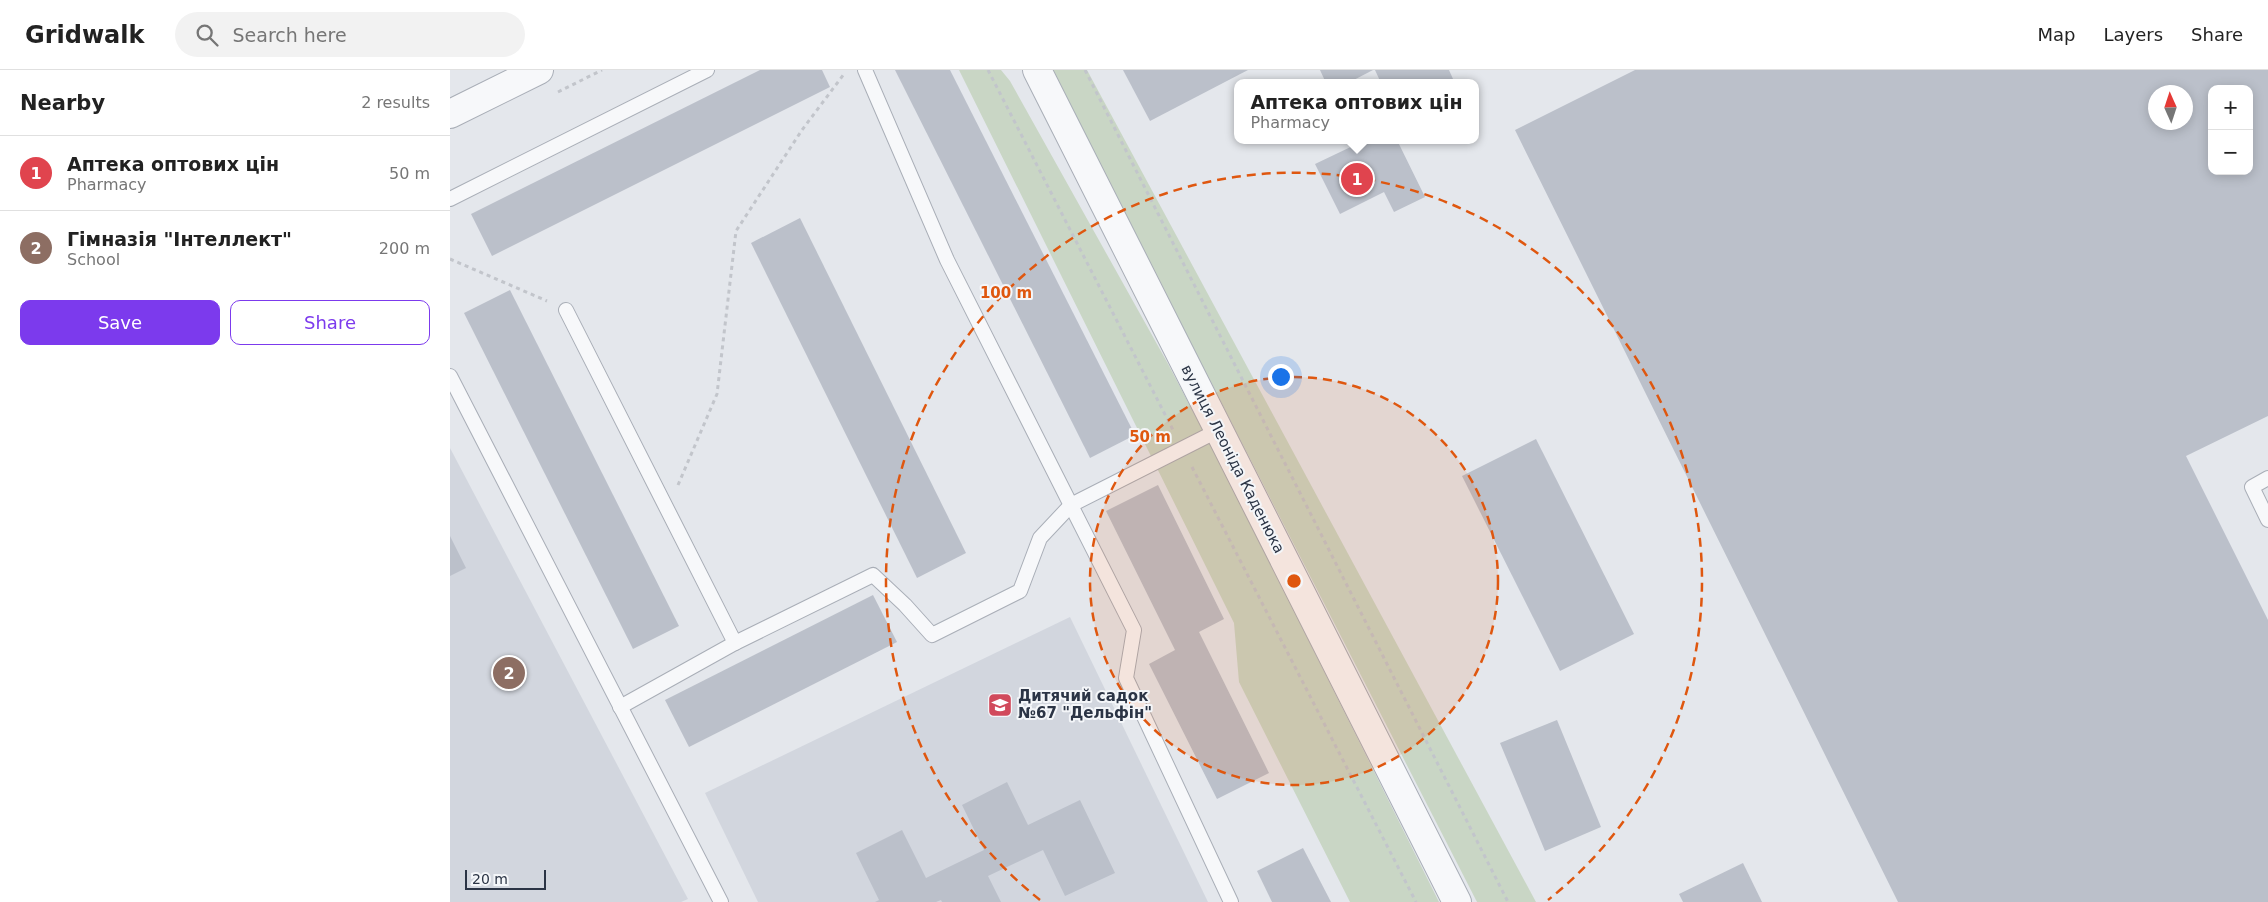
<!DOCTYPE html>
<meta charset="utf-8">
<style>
:root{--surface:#fff;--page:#f2f2f2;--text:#222;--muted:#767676;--line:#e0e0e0;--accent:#7c3aed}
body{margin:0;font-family:"DejaVu Sans",sans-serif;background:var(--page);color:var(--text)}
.controls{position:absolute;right:15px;top:15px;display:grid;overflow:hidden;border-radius:10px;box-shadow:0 2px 12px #0003}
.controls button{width:45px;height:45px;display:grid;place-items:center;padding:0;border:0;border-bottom:1px solid var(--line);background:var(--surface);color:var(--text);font:25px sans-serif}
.compass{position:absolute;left:1698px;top:15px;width:45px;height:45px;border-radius:50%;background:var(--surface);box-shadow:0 2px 12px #0003;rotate:357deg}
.scale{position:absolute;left:15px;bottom:12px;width:81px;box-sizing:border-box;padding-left:5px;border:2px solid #2b3445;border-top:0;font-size:14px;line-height:18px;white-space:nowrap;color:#2b3445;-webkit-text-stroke:4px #f4f6f9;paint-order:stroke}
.you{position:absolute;left:830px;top:306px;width:18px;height:18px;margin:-12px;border:4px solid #fff;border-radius:50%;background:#1a73e8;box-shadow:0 0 0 8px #1a73e833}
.badge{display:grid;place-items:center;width:32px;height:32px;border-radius:50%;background:var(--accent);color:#fff;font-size:16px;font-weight:700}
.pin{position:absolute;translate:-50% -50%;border:2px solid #fff;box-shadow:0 1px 5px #0006}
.popup{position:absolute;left:784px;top:9px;width:245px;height:65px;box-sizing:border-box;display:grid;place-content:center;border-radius:10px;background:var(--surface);filter:drop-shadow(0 1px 4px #0005);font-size:16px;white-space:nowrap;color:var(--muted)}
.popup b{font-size:19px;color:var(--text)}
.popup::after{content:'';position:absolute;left:50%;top:100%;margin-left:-10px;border:10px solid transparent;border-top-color:var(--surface)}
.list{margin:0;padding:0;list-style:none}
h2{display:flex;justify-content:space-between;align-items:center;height:65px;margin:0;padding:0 20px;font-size:21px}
h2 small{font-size:16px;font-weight:400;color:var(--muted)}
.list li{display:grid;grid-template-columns:32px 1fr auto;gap:15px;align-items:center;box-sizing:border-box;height:75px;padding:0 20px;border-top:1px solid var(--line)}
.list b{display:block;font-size:19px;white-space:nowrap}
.list p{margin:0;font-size:16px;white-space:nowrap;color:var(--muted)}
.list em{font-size:16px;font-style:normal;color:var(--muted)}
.actions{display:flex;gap:10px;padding:15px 20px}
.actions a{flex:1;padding:11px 0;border:1px solid var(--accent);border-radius:10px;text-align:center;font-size:18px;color:var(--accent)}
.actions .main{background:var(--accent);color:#fff}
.icon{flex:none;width:28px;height:28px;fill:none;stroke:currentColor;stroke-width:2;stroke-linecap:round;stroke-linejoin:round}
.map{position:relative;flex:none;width:1818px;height:832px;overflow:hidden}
header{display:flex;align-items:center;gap:30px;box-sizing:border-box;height:70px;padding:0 25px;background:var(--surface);border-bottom:1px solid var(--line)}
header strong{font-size:24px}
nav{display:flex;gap:28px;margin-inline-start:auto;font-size:18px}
.search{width:350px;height:45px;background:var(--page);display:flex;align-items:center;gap:12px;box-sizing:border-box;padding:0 18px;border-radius:28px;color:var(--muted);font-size:19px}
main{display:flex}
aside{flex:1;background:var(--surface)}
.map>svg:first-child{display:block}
</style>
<header>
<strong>Gridwalk</strong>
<div class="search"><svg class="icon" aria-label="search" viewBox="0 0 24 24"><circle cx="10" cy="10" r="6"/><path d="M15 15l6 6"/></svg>Search here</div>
<nav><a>Map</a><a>Layers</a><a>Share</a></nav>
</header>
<main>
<aside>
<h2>Nearby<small>2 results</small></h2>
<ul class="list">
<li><span class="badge" style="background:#e0444e">1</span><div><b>Аптека оптових цін</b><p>Pharmacy</p></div><em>50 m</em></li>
<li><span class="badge" style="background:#8d6e63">2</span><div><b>Гімназія &quot;Інтеллект&quot;</b><p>School</p></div><em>200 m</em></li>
</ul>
<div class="actions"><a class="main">Save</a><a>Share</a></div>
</aside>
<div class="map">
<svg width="1818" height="832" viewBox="0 0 1818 832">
<rect width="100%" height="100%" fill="#e4e7ec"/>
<g fill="#d2d6de">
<polygon points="0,378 238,829 231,832 0,832"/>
<polygon points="620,547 758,832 308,832 255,723"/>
</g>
<g fill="#c9d6c5">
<polygon points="509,0 551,0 560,11 717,292 780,412 989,832 900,832 789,612 784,553"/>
<polygon points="601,0 637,0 1086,832 1027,832"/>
</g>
<g fill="#bbc0ca" fill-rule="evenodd">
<polygon points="310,0 372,0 380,17 42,186 21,144"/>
<polygon points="445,0 500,0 685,365 640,388"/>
<polygon points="673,0 798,0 700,51"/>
<polygon points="870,0 923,0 898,13 876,13"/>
<polygon points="925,0 999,0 1003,9 996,13 931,13"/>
<path d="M1185,0H1818V346L1736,386L1818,550V832H1448L1065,60ZM1762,19H1799V101H1762ZM1706,22H1736V52H1706Z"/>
<polygon points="908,70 947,70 975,127 944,142 934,122 890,144 865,94 909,73"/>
<polygon points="350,148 516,483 467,508 301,173"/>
<polygon points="60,220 229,556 183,579 14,243"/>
<polygon points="1086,369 1184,564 1110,601 1012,406"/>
<polygon points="708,415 774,549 749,562 819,703 767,729 699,594 725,580 656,441"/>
<polygon points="0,466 16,498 0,506"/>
<polygon points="423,525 447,572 239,677 215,630"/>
<polygon points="1107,650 1151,757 1095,781 1050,673"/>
<polygon points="557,712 578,755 630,730 665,803 615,826 593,780 538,806 551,832 492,832 491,830 486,832 425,832 429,830 406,783 452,760 476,808 534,780 512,735"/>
<polygon points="853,778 881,832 822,832 807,801"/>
<polygon points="1293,793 1312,832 1233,832 1229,824"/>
</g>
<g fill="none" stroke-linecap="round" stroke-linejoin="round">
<defs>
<g id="service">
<polyline points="415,0 497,190 684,560 676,608 781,832"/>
<polyline points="0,129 257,0"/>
<polyline points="116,240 285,573"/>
<polyline points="0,306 271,832"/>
<polyline points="1818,408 1802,417 1818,450"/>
<polyline points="170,637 285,573 423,505 455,535 482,565 570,521 590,468 621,435 769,360"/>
</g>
<g id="minor">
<polyline points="587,0 1007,832"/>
<polyline points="0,44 89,0"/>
</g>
</defs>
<use href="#service" stroke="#a9aeb7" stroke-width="16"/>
<use href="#minor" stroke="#a9aeb7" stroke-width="30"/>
<g stroke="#c2c5cb" stroke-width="3" stroke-dasharray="4 4" stroke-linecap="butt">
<polyline points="538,0 723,360"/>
<polyline points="635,0 1058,832"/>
<polyline points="108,22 152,0"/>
<polyline points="0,189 97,231"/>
<polyline points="742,397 966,832"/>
<polyline points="228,415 267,324 286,161 352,60 394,4"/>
</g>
<use href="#service" stroke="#f7f8fa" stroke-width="14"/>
<use href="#minor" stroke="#f7f8fa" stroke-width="28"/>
</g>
<circle cx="844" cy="511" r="204" fill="#df570f" fill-opacity=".12"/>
<g fill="none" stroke="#df570f" stroke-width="2.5" stroke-dasharray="9 6">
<circle cx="844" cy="511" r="204"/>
<path d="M590 830A408 408 0 1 1 1098 830"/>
</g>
<defs>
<symbol id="school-square" viewBox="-11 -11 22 22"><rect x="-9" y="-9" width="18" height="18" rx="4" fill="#d1495b" stroke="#f4f6f9"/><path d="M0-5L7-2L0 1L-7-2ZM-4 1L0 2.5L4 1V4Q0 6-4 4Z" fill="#fff"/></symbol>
</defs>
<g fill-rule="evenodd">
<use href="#school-square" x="536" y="621" width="28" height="28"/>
</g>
<g text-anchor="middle" stroke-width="4" stroke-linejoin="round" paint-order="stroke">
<g font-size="15" fill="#2b3445" stroke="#f4f6f9">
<text transform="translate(783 389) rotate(63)" y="5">вулиця Леоніда Каденюка</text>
</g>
<g font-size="15" font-weight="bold" fill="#2b3445" stroke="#f4f6f9" text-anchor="start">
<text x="568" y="631">Дитячий садок<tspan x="568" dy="17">№67 "Дельфін"</tspan></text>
</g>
</g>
<circle cx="844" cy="511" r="8" fill="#df570f" stroke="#f4f6f9" stroke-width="2.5"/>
<g font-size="15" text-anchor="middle" font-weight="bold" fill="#df570f" stroke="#f4f6f9" stroke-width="4" stroke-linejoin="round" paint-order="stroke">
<text x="556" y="228">100 m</text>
<text x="700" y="372">50 m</text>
</g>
</svg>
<div class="controls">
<button>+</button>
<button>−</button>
</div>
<svg class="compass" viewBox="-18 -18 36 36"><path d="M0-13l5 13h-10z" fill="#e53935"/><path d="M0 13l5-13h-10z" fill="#767676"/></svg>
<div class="scale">20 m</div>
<div class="you"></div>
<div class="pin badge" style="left:907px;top:109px;background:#e0444e">1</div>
<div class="popup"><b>Аптека оптових цін</b>Pharmacy</div>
<div class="pin badge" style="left:59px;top:603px;background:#8d6e63">2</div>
</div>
</main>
